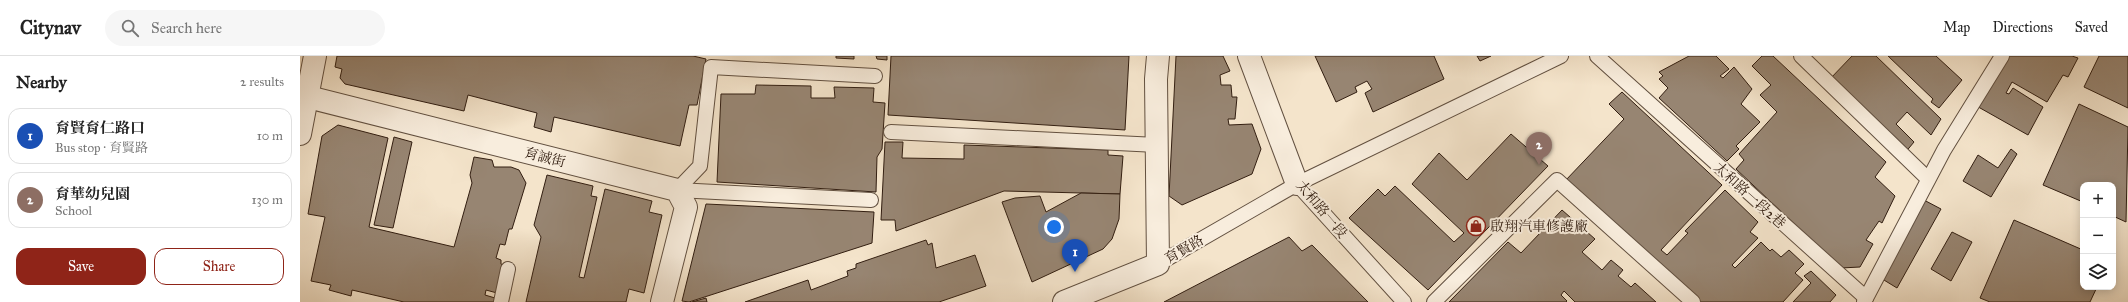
<!DOCTYPE html>
<meta charset="utf-8">
<style>
:root{--surface:#fff;--page:#f6f6f6;--text:#222;--muted:#767676;--line:#e0e0e0;--accent:#8f2418}
body{margin:0;font-family:"IM FELL Great Primer","Noto Serif TC",serif;background:var(--page);color:var(--text)}
.controls{position:absolute;right:12px;bottom:12px;display:grid;overflow:hidden;border-radius:8px;box-shadow:0 2px 10px #0003}
.controls button{width:36px;height:36px;display:grid;place-items:center;padding:0;border:0;border-bottom:1px solid var(--line);background:var(--surface);color:var(--text);font:20px sans-serif}
.you{position:absolute;left:754px;top:171px;width:14px;height:14px;margin:-10px;border:3px solid #fff;border-radius:50%;background:#1a73e8;box-shadow:0 0 0 6px #1a73e833}
.badge{display:grid;place-items:center;width:26px;height:26px;border-radius:50%;background:var(--accent);color:#fff;font-size:13px;font-weight:700}
.pin{position:absolute;translate:-50% -33px;filter:drop-shadow(0 1px 2px #0008)}
.pin::after{content:'';position:absolute;top:21px;width:14px;height:12px;background:inherit;clip-path:polygon(0 0,100% 0,50% 100%)}
.list{margin:0;padding:0;list-style:none}
h2{display:flex;justify-content:space-between;align-items:center;height:52px;margin:0;padding:0 16px;font-size:17px}
h2 small{font-size:13px;font-weight:400;color:var(--muted)}
.list li{display:grid;grid-template-columns:26px 1fr auto;gap:12px;align-items:center;box-sizing:border-box;height:56px;margin:0 8px 8px;padding:0 8px;border:1px solid var(--line);border-radius:12px}
.list b{display:block;font-size:15px;white-space:nowrap}
.list p{margin:0;font-size:13px;white-space:nowrap;color:var(--muted)}
.list em{font-size:13px;font-style:normal;color:var(--muted)}
.actions{display:flex;gap:8px;padding:12px 16px}
.actions a{flex:1;padding:9px 0;border:1px solid var(--accent);border-radius:12px;text-align:center;font-size:14px;color:var(--accent)}
.actions .main{background:var(--accent);color:#fff}
.icon{flex:none;width:22px;height:22px;fill:none;stroke:currentColor;stroke-width:2;stroke-linecap:round;stroke-linejoin:round}
.map{position:relative;flex:none;width:1828px;height:246px;overflow:hidden}
header{display:flex;align-items:center;gap:24px;box-sizing:border-box;height:56px;padding:0 20px;background:var(--surface);border-bottom:1px solid var(--line)}
header strong{font-size:19px}
nav{display:flex;gap:22px;margin-inline-start:auto;font-size:14px}
.search{width:280px;height:36px;background:var(--page);display:flex;align-items:center;gap:10px;box-sizing:border-box;padding:0 14px;border-radius:22px;color:var(--muted);font-size:15px}
main{display:flex}
aside{flex:1;background:var(--surface)}
.map>svg:first-child{display:block}
</style>
<header>
<strong>Citynav</strong>
<div class="search"><svg class="icon" aria-label="search" viewBox="0 0 24 24"><circle cx="10" cy="10" r="6"/><path d="M15 15l6 6"/></svg>Search here</div>
<nav><a>Map</a><a>Directions</a><a>Saved</a></nav>
</header>
<main>
<aside>
<h2>Nearby<small>2 results</small></h2>
<ul class="list">
<li><span class="badge" style="background:#1a4fb4">1</span><div><b>育賢育仁路口</b><p>Bus stop · 育賢路</p></div><em>10 m</em></li>
<li><span class="badge" style="background:#8d6e63">2</span><div><b>育華幼兒園</b><p>School</p></div><em>130 m</em></li>
</ul>
<div class="actions"><a class="main">Save</a><a>Share</a></div>
</aside>
<div class="map">
<svg width="1828" height="246" viewBox="0 0 1828 246">
<rect width="100%" height="100%" fill="#f4e4cb"/>
<filter id="stains"><feTurbulence type="fractalNoise" baseFrequency=".005" numOctaves="4"/><feColorMatrix values="0 0 0 0 .2 0 0 0 0 .09 0 0 0 0 .02 0 0 0 .5 -.17"/></filter>
<radialGradient id="worn" r=".72"><stop offset=".6" stop-color="#630" stop-opacity="0"/><stop offset="1" stop-color="#630" stop-opacity=".3"/></radialGradient>
<g fill="#978572" stroke="#321e11">
<polygon points="37,0 393,0 406,3 397,49 389,49 380,90 254,61 251,76 234,71 237,57 168,39 164,55 45,28 40,22 42,13 35,11"/>
<polygon points="536,0 554,0 554,3 536,2"/>
<polygon points="576,0 587,0 587,4 577,3"/>
<polygon points="591,0 829,0 825,74 588,59"/>
<polygon points="876,0 923,0 930,15 920,19 921,29 931,29 932,41 937,41 935,63 928,63 929,69 952,68 961,93 952,118 882,149 869,140"/>
<polygon points="1015,0 1134,0 1144,23 1073,56 1065,37 1072,33 1067,25 1055,31 1057,36 1036,46"/>
<polygon points="1177,0 1191,0 1180,5"/>
<polygon points="1389,0 1416,0 1429,13 1420,20 1423,22 1434,11 1452,33 1441,48 1460,66 1436,90 1439,93 1427,105 1359,42 1368,32 1359,23 1363,20 1359,16"/>
<polygon points="1462,0 1473,0 1586,106 1575,121 1595,140 1582,167 1579,165 1566,184 1573,188 1560,211 1541,212 1436,113 1444,104 1439,98 1477,56 1460,39 1471,29 1452,10"/>
<polygon points="1552,0 1576,0 1641,63 1631,79 1607,56 1596,68 1614,86 1604,98 1529,24"/>
<polygon points="1588,0 1636,0 1662,24 1639,52 1631,46 1633,43"/>
<polygon points="1698,0 1772,0 1778,2 1768,21 1763,19 1747,46 1712,26 1706,37 1709,38 1713,32 1743,51 1728,79 1673,48"/>
<polygon points="1799,0 1828,0 1828,52 1784,31"/>
<polygon points="456,29 511,30 511,42 535,42 534,31 574,32 573,46 585,47 582,93 577,101 576,136 417,126 421,38 455,38"/>
<polygon points="1322,36 1422,129 1361,194 1367,199 1388,177 1385,175 1425,134 1458,166 1450,176 1458,182 1432,209 1435,212 1461,186 1470,195 1472,193 1481,201 1489,194 1504,208 1495,217 1503,224 1483,246 1393,246 1265,125 1324,63 1309,48"/>
<polygon points="1779,48 1828,71 1826,166 1813,160 1813,129 1783,129 1783,146 1743,129"/>
<polygon points="38,69 88,82 69,171 154,191 172,127 170,119 174,101 192,104 194,111 211,111 219,114 226,127 212,173 209,173 205,189 200,188 196,202 201,204 201,208 204,210 197,237 186,234 185,239 195,242 194,246 104,246 52,234 51,240 29,234 31,229 11,225 25,161 8,158 22,80"/>
<polygon points="1211,78 1248,110 1128,234 1049,162 1078,133 1085,140 1095,130 1154,186 1164,177 1112,128 1139,97 1167,124"/>
<polygon points="94,81 112,86 93,172 74,169"/>
<polygon points="585,86 603,86 602,102 664,103 664,89 808,94 808,99 823,100 820,138 704,135 596,175 595,164 581,164"/>
<polygon points="1711,93 1717,98 1691,141 1663,125 1678,99 1698,112"/>
<polygon points="247,119 293,130 291,140 297,141 279,221 284,222 305,133 352,145 349,156 362,159 344,237 329,233 326,246 226,246 241,181 234,169"/>
<polygon points="781,137 820,138 819,163 812,183 803,193 732,226 702,146 715,142 740,140 746,156"/>
<polygon points="1622,143 1641,153 1597,232 1579,221"/>
<polygon points="406,148 574,156 572,187 389,246 382,245"/>
<polygon points="1262,154 1295,183 1282,196 1302,214 1311,204 1323,214 1318,220 1331,231 1335,227 1356,246 1275,246 1264,235 1261,239 1267,245 1266,246 1149,246 1208,186 1221,197"/>
<polygon points="1714,164 1783,194 1783,231 1797,231 1790,246 1690,246 1680,242"/>
<polygon points="1652,176 1672,186 1651,225 1631,213"/>
<polygon points="989,181 1002,195 1012,189 1068,246 864,246"/>
<polygon points="626,184 628,189 632,187 636,212 675,199 686,230 639,246 445,246 508,224 511,234 548,220 547,215 556,212 556,208"/>
<polygon points="1511,215 1536,239 1530,246 1493,246 1511,227 1504,220"/>
<polygon points="406,242 407,246 392,246"/>
</g>
<g fill="none" stroke-linecap="round" stroke-linejoin="round">
<defs>
<g id="service">
<polyline points="1297,0 1566,242"/>
<polyline points="1501,0 1628,123"/>
<polyline points="591,76 857,89"/>
<polyline points="997,128 1104,246"/>
<polyline points="377,134 400,110 411,11 575,20"/>
<polyline points="377,134 571,144"/>
<polyline points="858,208 997,128 1261,0"/>
<polyline points="201,246 208,213"/>
<polyline points="1134,246 1257,124 1393,246"/>
<polyline points="1564,246 1644,94 1702,0"/>
</g>
<g id="minor">
<polyline points="949,0 997,128"/>
<polyline points="0,39 377,134 386,151 362,246"/>
<polyline points="0,78 15,0"/>
<polyline points="764,246 858,208 856,23 858,0"/>
</g>
</defs>
<use href="#service" stroke="#625040" stroke-width="16"/>
<use href="#minor" stroke="#625040" stroke-width="24"/>
<use href="#service" stroke="#f8eddd" stroke-width="14"/>
<use href="#minor" stroke="#f8eddd" stroke-width="22"/>
</g>
<defs>
<symbol id="shop-ring" viewBox="-11 -11 22 22"><circle r="9.5" fill="#f8eddd" stroke="#8f2418" stroke-width="1.5"/><path d="M-5-2.5h2.3a2.7 3.5 0 0 1 5.4 0H5L5.5 6h-11ZM-1.5-2.5h3a1.5 2.3 0 0 0-3 0Z" fill="#8f2418"/></symbol>
</defs>
<g fill-rule="evenodd">
<use href="#shop-ring" x="1165" y="159" width="22" height="22"/>
</g>
<g text-anchor="middle" stroke-width="4" stroke-linejoin="round" paint-order="stroke">
<g font-size="14" fill="#321e11" stroke="#f8eddd">
<text transform="translate(245 101) rotate(14)" y="5">育誠街</text>
<text transform="translate(1450 139) rotate(42)" y="5">太和路一段2巷</text>
<text transform="translate(1022 153) rotate(50)" y="5">太和路一段</text>
<text transform="translate(884 193) rotate(-30)" y="5">育賢路</text>
</g>
<g font-size="14" fill="#321e11" stroke="#f8eddd" text-anchor="start">
<text x="1190" y="175">啟翔汽車修護廠</text>
</g>
</g>
<rect width="100%" height="100%" filter="url(#stains)"/>
<rect width="100%" height="100%" fill="url(#worn)"/>
</svg>
<div class="controls">
<button>+</button>
<button>−</button>
<button><svg class="icon" aria-label="layers" viewBox="0 0 24 24"><path d="M12 4l9 5-9 5-9-5zM3 14l9 5 9-5"/></svg></button>
</div>
<div class="you"></div>
<div class="pin badge" style="left:775px;top:216px;background:#1a4fb4">1</div>
<div class="pin badge" style="left:1239px;top:109px;background:#8d6e63">2</div>
</div>
</main>
